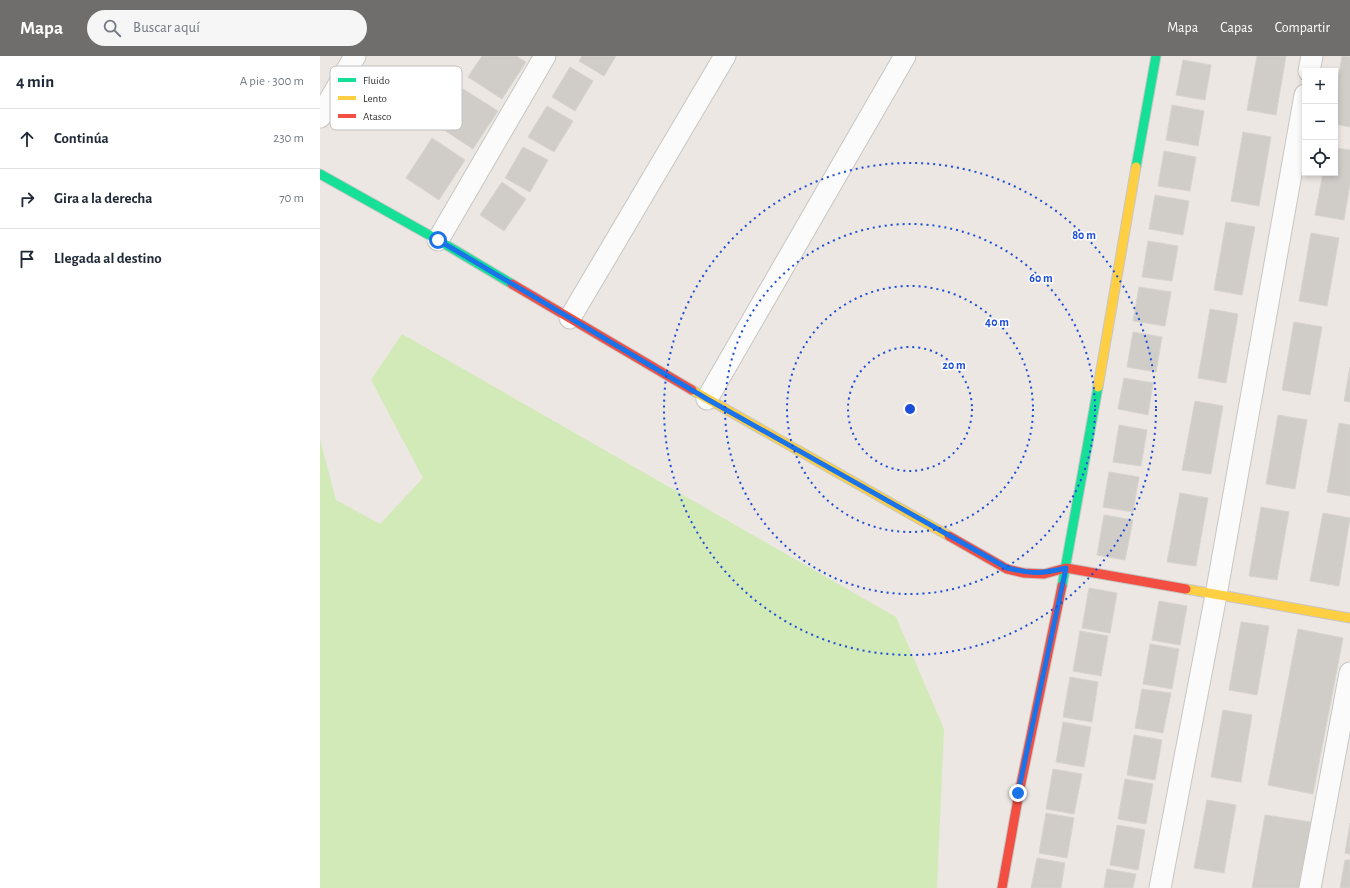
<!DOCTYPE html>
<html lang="es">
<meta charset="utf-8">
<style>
:root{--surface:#fff;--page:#f6f6f7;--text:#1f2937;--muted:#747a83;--line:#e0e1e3;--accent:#706e6c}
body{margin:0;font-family:"Alegreya Sans",sans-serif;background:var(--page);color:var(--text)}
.controls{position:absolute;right:12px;top:12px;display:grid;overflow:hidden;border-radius:0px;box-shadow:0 2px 6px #0003}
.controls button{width:36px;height:36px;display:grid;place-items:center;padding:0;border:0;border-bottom:1px solid var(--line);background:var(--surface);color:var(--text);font:20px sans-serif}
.stop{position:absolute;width:12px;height:12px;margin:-9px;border:3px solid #1a73e8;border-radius:50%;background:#fff}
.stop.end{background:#1a73e8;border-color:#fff;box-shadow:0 1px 4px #0008}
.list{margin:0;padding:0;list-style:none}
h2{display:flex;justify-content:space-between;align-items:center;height:52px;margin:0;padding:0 16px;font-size:17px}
h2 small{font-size:13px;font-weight:400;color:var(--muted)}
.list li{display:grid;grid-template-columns:26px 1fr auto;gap:12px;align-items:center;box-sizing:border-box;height:60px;padding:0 16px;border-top:1px solid var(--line)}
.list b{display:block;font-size:15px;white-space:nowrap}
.list em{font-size:13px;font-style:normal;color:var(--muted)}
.icon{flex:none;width:22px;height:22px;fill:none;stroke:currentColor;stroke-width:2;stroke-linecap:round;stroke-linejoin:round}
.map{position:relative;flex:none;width:1030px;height:832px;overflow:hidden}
header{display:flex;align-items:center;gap:24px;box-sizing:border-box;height:56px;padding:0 20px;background:var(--accent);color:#fff}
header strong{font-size:19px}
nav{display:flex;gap:22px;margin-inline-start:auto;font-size:14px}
.search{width:280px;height:36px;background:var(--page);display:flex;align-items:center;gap:10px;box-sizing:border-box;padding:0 14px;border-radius:22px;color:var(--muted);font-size:15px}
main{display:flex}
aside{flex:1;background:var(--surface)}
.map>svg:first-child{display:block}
</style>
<header>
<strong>Mapa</strong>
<div class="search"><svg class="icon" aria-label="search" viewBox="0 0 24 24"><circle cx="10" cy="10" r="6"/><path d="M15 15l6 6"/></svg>Buscar aquí</div>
<nav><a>Mapa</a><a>Capas</a><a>Compartir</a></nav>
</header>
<main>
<aside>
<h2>4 min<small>A pie · 300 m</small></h2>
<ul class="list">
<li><svg class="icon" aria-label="ahead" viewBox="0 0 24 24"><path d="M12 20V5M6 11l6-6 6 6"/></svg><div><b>Continúa</b></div><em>230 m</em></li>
<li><svg class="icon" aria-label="right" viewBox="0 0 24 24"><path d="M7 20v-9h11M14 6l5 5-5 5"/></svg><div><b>Gira a la derecha</b></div><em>70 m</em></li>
<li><svg class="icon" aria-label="arrive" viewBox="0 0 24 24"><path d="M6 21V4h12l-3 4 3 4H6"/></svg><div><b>Llegada al destino</b></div></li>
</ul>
</aside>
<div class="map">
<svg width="1030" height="832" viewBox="0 0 1030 832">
<rect width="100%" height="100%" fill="#ece7e2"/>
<polygon fill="#d2eab8" points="82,278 576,561 624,673 617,832 0,832 0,383 16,444 60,468 103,422 51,324"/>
<g fill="#d0cdc9" stroke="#d7d3ce">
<polygon points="162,0 196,0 206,6 182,43 148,21"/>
<polygon points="262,0 296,0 284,20 259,5"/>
<polygon points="937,0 966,0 956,59 927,54"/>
<polygon points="1022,0 1030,1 1030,71 1015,68 1015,42"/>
<polygon points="863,4 891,9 885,44 856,39"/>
<polygon points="250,11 273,25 255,55 232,41"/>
<polygon points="143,33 178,55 153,93 118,70"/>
<polygon points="852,49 884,55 878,90 846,84"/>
<polygon points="227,50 253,65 234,96 208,81"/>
<polygon points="923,76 951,81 939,150 911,145"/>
<polygon points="112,82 145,104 119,144 86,122"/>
<polygon points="203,91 228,104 210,136 185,122"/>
<polygon points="1015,92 1030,94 1030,128 1024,164 995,159 1003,117 1015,117"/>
<polygon points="844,95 876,101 870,135 838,130"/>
<polygon points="182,126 206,143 184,175 160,159"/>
<polygon points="835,139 869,145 863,179 829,173"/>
<polygon points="906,166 935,171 922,239 894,234"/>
<polygon points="991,177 1019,182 1007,250 979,245"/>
<polygon points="828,185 858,190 852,225 822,221"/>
<polygon points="819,231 851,236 845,270 813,265"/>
<polygon points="890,253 918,258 906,327 878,322"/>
<polygon points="974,266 1002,271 990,339 962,334"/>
<polygon points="813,276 842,281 836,316 807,311"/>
<polygon points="1030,311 1030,346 1024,345"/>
<polygon points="804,322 833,327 828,359 798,353"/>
<polygon points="875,345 903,350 891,418 862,414"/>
<polygon points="958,359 987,364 975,433 946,428"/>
<polygon points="1019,367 1030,369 1030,440 1007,436"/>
<polygon points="799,369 827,374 821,410 793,406"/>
<polygon points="789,416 819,421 813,456 783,451"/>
<polygon points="860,437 888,442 876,510 847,506"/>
<polygon points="941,451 969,456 957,524 929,520"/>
<polygon points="1003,457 1030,462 1019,530 990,525"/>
<polygon points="784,459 813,464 805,504 777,499"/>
<polygon points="769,532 797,537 790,577 762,572"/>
<polygon points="839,545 867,550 860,589 832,584"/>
<polygon points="921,566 949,570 937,639 909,634"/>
<polygon points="978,573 1023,582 993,738 948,729"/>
<polygon points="760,575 788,580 781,620 753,615"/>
<polygon points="830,588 859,593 852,633 823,628"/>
<polygon points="750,621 778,626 772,666 743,661"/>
<polygon points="822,633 851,637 843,677 815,672"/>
<polygon points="903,654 932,659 921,726 891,721"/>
<polygon points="743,666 771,671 764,711 736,706"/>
<polygon points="814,679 842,684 835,724 807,719"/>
<polygon points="733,713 762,718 754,758 726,753"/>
<polygon points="805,723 833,728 826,768 798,763"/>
<polygon points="887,744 916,749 904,817 874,812"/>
<polygon points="726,757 754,762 747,802 719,797"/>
<polygon points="945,759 991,766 979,832 932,832"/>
<polygon points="1030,767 1030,798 1025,797"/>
<polygon points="797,769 825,774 818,814 790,809"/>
<polygon points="717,802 745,807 741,832 711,832"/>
<polygon points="1025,804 1030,804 1030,832 1020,832"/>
<polygon points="787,813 816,818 813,832 784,832"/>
</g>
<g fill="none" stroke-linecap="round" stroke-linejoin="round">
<defs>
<g id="street">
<polyline points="989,15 992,0"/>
<polyline points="0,61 35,0"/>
<polyline points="118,184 225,0"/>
<polyline points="250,262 405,0"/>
<polyline points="387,343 585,0"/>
<polyline points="840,832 896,539 985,39"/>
<polyline points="990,832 1030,617"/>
</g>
<g id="fast">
<polyline points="816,111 836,0"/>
<polyline points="0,118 118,184 192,228"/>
<polyline points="742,530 778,331"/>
</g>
<g id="slow">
<polyline points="778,331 816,111"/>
<polyline points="372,334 629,480"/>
<polyline points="866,533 1030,562"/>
</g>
<g id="jam">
<polyline points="192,228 372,334"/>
<polyline points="629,480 687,513 704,517 724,518 746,512 866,533"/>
<polyline points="682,832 699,737 742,530"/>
</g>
</defs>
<use href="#street" stroke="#c7c6c5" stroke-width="23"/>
<use href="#fast" stroke="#c7c6c5" stroke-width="11"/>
<use href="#slow" stroke="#c7c6c5" stroke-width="11"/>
<use href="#jam" stroke="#c7c6c5" stroke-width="11"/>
<use href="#street" stroke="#fcfbfb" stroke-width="21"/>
<use href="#fast" stroke="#16e098" stroke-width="9"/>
<use href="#slow" stroke="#ffcf43" stroke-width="9"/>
<use href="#jam" stroke="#f24e42" stroke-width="9"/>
</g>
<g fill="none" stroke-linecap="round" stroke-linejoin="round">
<path stroke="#1a73e8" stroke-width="5" d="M118,184L387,343L687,512C712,518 721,518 746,512L698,737"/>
</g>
<g fill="none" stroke="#1d4ed8" stroke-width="2" stroke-dasharray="2 4">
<circle cx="590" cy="353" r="62"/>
<circle cx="590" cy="353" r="123"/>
<circle cx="590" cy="353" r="185"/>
<circle cx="590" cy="353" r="246"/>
</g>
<rect x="10" y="10" width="132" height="64" rx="6" fill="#fff" stroke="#c0c0c0" stroke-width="1"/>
<rect x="18" y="22" width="18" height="4" fill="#16e098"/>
<rect x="18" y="40" width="18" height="4" fill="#ffcf43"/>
<rect x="18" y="58" width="18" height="4" fill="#f24e42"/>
<g font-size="11" fill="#2d2d2d">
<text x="43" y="28">Fluido</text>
<text x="43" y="46">Lento</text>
<text x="43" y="64">Atasco</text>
</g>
<circle cx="590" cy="353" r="6" fill="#1d4ed8" stroke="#fff" stroke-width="2"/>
<g font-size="12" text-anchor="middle" font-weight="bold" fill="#1d4ed8" stroke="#fff" stroke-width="3" stroke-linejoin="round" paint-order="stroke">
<text x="764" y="183">80 m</text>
<text x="721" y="226">60 m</text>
<text x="677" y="270">40 m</text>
<text x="634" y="313">20 m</text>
</g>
</svg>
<div class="controls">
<button>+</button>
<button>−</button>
<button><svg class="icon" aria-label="locate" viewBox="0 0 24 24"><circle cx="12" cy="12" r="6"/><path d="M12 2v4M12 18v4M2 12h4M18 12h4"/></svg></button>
</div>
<div class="stop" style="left:118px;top:184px"></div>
<div class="stop end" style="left:698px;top:737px"></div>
</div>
</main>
